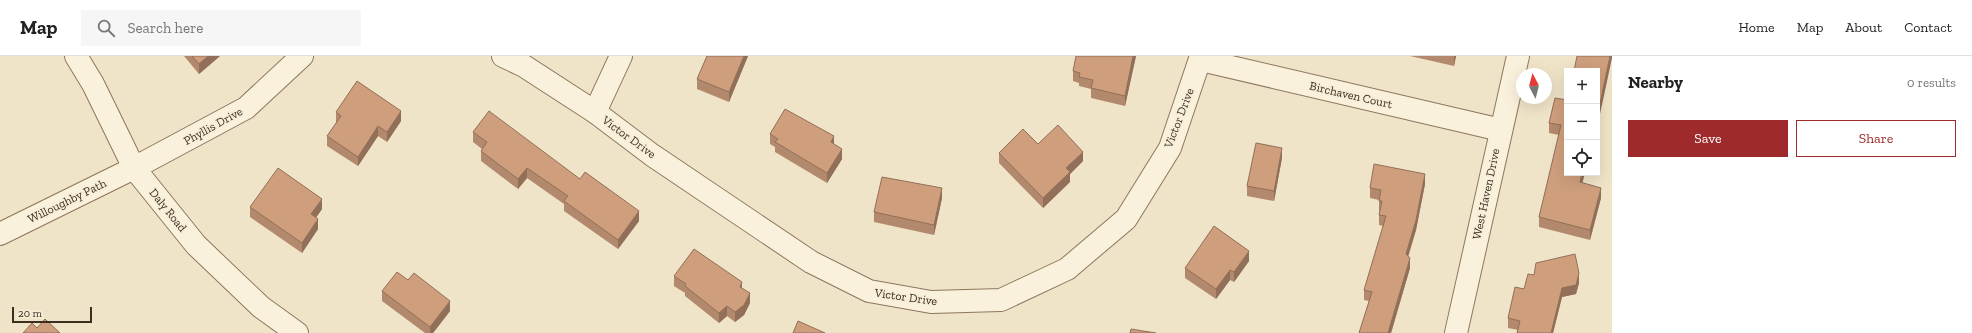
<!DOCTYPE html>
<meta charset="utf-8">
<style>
:root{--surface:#fff;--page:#f6f6f6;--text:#222;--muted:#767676;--line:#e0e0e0;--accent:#9e2a2b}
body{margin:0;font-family:"Zilla Slab",serif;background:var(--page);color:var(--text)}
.controls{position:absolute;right:12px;top:12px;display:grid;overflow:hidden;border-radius:0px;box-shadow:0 4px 16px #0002}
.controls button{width:36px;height:36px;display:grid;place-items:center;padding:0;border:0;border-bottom:1px solid var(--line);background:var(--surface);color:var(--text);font:20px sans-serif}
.compass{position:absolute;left:1516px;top:12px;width:36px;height:36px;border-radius:50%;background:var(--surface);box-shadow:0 4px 16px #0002;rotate:353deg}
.scale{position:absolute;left:12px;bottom:10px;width:80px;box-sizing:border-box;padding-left:4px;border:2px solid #3d2e20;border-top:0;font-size:11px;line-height:14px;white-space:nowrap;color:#3d2e20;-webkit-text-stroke:3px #f7eed8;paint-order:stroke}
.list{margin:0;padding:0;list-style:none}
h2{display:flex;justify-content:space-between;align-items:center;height:52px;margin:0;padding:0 16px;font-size:17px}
h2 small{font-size:13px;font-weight:400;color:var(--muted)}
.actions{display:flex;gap:8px;padding:12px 16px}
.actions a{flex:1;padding:9px 0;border:1px solid var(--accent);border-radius:0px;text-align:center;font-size:14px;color:var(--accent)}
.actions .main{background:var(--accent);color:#fff}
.icon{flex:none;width:22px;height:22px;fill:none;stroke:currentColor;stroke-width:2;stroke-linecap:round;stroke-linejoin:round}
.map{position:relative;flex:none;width:1612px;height:277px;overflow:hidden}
header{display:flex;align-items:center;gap:24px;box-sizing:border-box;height:56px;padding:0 20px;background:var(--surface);border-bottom:1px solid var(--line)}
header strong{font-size:19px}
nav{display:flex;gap:22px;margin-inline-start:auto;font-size:14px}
.search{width:280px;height:36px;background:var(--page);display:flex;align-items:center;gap:10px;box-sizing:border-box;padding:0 14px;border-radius:0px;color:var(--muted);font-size:15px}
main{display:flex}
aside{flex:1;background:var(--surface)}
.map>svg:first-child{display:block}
</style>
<header>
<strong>Map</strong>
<div class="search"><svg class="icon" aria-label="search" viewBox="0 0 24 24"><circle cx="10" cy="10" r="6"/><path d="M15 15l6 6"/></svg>Search here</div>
<nav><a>Home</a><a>Map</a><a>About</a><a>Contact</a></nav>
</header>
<main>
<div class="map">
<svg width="1612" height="277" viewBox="0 0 1612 277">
<rect width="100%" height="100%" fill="#f0e4c8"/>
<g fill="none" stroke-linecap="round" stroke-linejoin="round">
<defs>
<g id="minor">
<polyline points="503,0 524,10 595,56 652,99 811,206 869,235 931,246 1001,244 1067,213 1126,163 1170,92 1201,0"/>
<polyline points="1201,4 1501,74"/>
<polyline points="595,56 621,0"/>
<polyline points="0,178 134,112 246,52 302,0"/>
<polyline points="1456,277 1518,0"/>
</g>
<polyline id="tertiary" points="76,0 93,28 134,112 196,189 261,251 297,277"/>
</defs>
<use href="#minor" stroke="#8d765c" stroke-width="24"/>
<use href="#tertiary" stroke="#8d765c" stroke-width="24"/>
<use href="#minor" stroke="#faf1dc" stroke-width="22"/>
<use href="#tertiary" stroke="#faf1dc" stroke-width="22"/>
</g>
<g fill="#b2896c">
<polygon points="184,0 220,0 199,18"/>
<polygon points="707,0 748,0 729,46 697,33 697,23"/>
<polygon points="1136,0 1125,50 1091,42 1091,33 1079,30 1079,27 1073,25 1073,15"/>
<polygon points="1410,0 1456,0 1454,10"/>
<polygon points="1567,44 1582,127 1601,142 1590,184 1539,171 1539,161 1559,79 1549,77 1549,67"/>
<polygon points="336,56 401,65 387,86 378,80 358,110 327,90 327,80 336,67"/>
<polygon points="473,76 580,123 639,165 618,193 564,155 564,148 527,122 518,133 481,105 481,95 482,93 473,86"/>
<polygon points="770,78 834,88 842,103 827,127 775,96 775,91 770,88"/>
<polygon points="1038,88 1083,105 1070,118 1070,126 1043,152 999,107 999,97"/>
<polygon points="1282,102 1274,145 1247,140 1247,130"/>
<polygon points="1425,128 1416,174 1408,200 1410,212 1391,277 1359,277 1369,245 1364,244 1364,234 1383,170 1379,169 1379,159 1380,155 1379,155 1379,144 1370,142 1370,132"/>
<polygon points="942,142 934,179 874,166 874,156"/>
<polygon points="250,151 322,153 316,162 318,173 302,197 250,161"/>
<polygon points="1249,205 1234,226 1230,224 1216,243 1185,222 1185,212"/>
<polygon points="674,220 742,232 750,247 744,259 735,266 727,260 719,267 685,240 685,237 674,230"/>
<polygon points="1579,227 1576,238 1562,241 1553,277 1517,277 1518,274 1508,272 1508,262 1524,233"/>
<polygon points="382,235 450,255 433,277 425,277 382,245"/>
</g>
<g fill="#916f58">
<polygon points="208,0 220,0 199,18 199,8"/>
<polygon points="744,0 748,0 729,46 729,36"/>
<polygon points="1133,0 1136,0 1125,50 1125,40"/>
<polygon points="1454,0 1456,0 1454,10"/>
<polygon points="1610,0 1612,0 1612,2 1597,72 1597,62"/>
<polygon points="401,55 401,65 387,86 387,76"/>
<polygon points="378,70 378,80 358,110 358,101"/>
<polygon points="834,80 834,90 831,86"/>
<polygon points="1282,92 1282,102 1274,145 1274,135"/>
<polygon points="842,93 842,103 827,127 827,117"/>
<polygon points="1083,96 1083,105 1070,118 1070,126 1043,152 1043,142 1066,112"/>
<polygon points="527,112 527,122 518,133 518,123"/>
<polygon points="1582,117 1585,117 1580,136 1580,126"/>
<polygon points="1425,118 1425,128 1416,174 1406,208 1406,198"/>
<polygon points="942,132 942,142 934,179 934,169"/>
<polygon points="1601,132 1601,142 1590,184 1590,174"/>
<polygon points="322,143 322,153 311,168 311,158"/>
<polygon points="639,155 639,165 618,193 618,184"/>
<polygon points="318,163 318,173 302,197 302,187"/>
<polygon points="1249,195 1249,205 1234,226 1234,216"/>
<polygon points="1410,202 1410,212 1391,277 1388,277"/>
<polygon points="1230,214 1230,224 1216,243 1216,233"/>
<polygon points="1579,217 1579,227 1576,238 1562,241 1553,277 1551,277 1562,232"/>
<polygon points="742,226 742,236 740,231"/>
<polygon points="750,237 750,247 744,259 735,266 735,256"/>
<polygon points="450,245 450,255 433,277 430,277 430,271"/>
<polygon points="727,250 727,260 719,267 719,257"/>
</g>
<g fill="#cf9f7d" stroke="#916f58">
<polygon points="192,0 208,0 199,8"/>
<polygon points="707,0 744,0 729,36 697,23"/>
<polygon points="1076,0 1133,0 1125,40 1091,32 1093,24 1079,21 1080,17 1073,15"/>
<polygon points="1577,0 1610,0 1597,62 1597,15 1574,15"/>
<polygon points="357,25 401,55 387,76 378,70 358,101 327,80 341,60 336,56"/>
<polygon points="1555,42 1567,44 1567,117 1582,117 1580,126 1601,132 1590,174 1539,161 1561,69 1549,67"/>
<polygon points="785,53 834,80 831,86 842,93 827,117 775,86 778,83 770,78"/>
<polygon points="489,55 580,123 585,116 639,155 618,184 564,145 568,140 527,112 518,123 481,95 487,86 473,76"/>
<polygon points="1058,69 1083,96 1066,112 1070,116 1043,142 999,97 1023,73 1038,88"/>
<polygon points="1256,87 1282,92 1274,135 1247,130"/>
<polygon points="1374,108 1425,118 1416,164 1406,198 1410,202 1388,277 1359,277 1372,236 1364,234 1386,160 1379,159 1382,145 1379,145 1381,134 1370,132"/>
<polygon points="278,112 322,143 311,158 318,163 302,187 250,151"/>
<polygon points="882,121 942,132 934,169 874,156"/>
<polygon points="1214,170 1249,195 1234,216 1230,214 1216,233 1185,212"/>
<polygon points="694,193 742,226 740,231 750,237 744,249 735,256 727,250 719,257 685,230 686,228 674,220"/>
<polygon points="1575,198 1579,217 1576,229 1562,232 1551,277 1517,277 1520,265 1508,262 1515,231 1524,233 1528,218 1534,219 1536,207"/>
<polygon points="397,216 408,224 414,217 450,245 430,271 382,235"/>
<polygon points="45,263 60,277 23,277 32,267 37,272"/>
<polygon points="798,265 825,277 793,277"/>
<polygon points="1131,273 1156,277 1130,277"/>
</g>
<g text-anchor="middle" stroke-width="3.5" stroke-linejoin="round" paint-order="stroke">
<g font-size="12" fill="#3d2e20" stroke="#f7eed8">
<text transform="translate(1351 39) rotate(13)" y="4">Birchaven Court</text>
<text transform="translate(1179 62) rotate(-69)" y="4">Victor Drive</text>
<text transform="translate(213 70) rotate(-29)" y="4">Phyllis Drive</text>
<text transform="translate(629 81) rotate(36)" y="4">Victor Drive</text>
<text transform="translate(1486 138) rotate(-78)" y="4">West Haven Drive</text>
<text transform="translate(67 145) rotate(-26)" y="4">Willoughby Path</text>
<text transform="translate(168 154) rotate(51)" y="4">Daly Road</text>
<text transform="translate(906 241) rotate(8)" y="4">Victor Drive</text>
</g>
</g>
</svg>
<div class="controls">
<button>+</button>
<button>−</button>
<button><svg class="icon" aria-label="locate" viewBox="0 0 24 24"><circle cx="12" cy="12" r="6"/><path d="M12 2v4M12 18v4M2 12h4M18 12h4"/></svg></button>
</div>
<svg class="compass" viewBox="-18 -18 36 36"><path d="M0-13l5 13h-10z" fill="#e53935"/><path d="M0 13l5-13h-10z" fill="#767676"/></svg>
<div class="scale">20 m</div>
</div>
<aside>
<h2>Nearby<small>0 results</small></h2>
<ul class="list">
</ul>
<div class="actions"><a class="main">Save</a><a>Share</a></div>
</aside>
</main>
